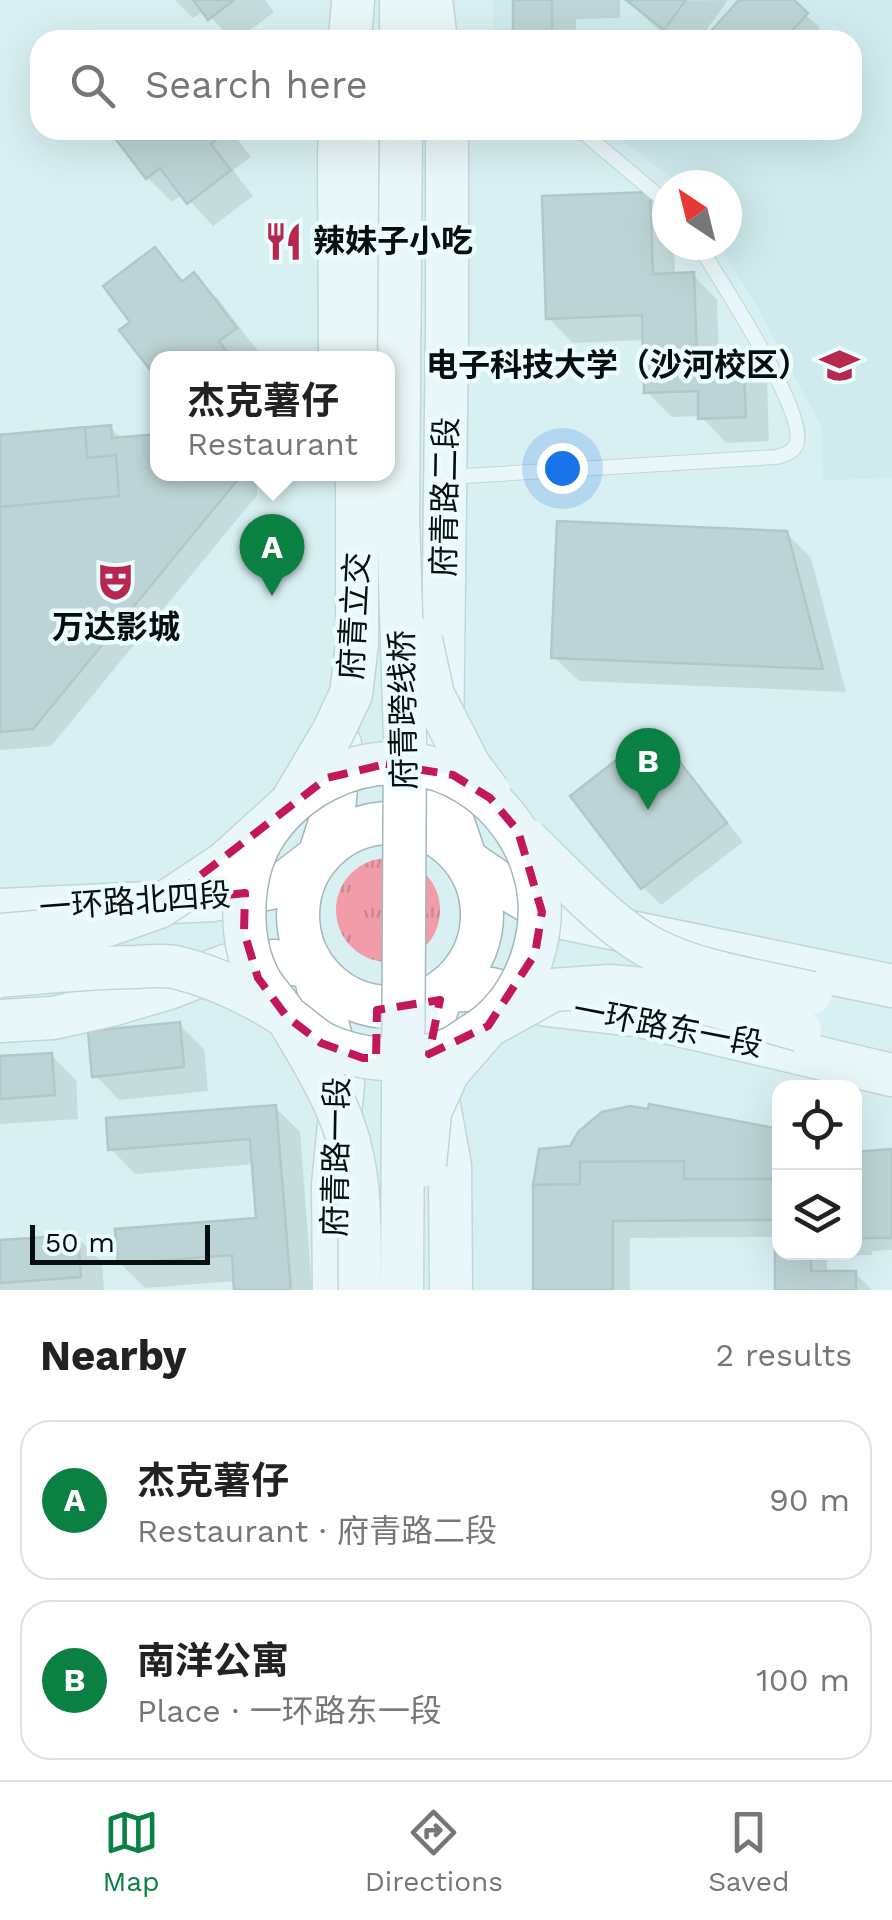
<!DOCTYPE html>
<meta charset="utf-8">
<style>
:root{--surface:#fff;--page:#f6f6f6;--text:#222;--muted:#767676;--line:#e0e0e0;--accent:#0b8043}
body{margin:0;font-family:"Work Sans","Noto Sans SC",sans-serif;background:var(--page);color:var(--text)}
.controls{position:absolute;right:30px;bottom:30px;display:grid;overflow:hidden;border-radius:20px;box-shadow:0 10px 40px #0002}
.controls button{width:90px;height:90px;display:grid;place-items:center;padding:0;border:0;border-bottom:2px solid var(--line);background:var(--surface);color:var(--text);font:50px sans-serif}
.compass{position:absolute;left:652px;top:170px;width:90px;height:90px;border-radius:50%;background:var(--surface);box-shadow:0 10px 40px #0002;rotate:325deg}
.scale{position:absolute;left:30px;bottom:25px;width:180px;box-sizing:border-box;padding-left:10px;border:5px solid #060e0e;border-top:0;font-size:28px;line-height:35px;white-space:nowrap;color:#060e0e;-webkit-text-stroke:8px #eafcfe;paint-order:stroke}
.you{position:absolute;left:562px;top:468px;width:35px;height:35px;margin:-25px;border:8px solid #fff;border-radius:50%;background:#1a73e8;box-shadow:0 0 0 15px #1a73e833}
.badge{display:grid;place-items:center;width:65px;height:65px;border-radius:50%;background:var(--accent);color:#fff;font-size:32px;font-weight:700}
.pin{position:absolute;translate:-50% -82px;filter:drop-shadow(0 2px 5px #0008)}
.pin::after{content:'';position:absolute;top:52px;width:35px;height:30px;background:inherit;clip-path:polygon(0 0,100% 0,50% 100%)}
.popup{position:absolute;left:150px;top:351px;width:245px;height:130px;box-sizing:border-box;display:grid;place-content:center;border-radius:20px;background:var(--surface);filter:drop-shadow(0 2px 8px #0005);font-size:32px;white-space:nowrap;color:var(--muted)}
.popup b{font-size:38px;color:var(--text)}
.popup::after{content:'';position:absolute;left:50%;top:100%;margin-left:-20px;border:20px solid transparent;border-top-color:var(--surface)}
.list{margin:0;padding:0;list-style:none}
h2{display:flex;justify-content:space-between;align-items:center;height:130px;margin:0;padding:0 40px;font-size:42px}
h2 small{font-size:32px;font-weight:400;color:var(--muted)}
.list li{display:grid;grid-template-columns:65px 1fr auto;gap:30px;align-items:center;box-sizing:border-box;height:160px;margin:0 20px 20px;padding:0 20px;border:2px solid var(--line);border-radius:30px}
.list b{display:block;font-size:38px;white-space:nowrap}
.list p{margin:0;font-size:32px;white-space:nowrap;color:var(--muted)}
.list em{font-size:32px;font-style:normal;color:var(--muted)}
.icon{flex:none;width:55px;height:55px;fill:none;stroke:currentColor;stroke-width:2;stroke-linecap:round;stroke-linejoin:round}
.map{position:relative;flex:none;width:892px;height:1290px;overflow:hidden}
.search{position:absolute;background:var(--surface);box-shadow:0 10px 40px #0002;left:30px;right:30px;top:30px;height:110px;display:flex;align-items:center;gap:25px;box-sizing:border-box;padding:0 35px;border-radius:30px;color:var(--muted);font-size:38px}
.sheet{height:490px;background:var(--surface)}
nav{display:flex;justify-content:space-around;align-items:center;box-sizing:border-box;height:140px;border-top:2px solid var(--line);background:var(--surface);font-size:28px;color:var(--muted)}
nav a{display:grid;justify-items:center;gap:5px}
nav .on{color:var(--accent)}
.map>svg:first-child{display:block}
</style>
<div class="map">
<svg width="892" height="1290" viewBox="0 0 892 1290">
<defs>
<pattern id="grass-tufts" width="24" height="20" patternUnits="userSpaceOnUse" patternTransform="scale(2.5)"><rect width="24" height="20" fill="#f19da9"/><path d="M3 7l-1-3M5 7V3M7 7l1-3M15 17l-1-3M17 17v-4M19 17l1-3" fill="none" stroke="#cd8690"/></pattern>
</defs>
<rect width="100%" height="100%" fill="#d9f0f2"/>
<polygon fill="#c5e5e8" points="493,0 892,0 892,478 823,480 822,428 755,303 719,245 727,245 727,185 681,185 608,130 852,130 852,40 493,40"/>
<circle fill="url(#grass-tufts)" cx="388" cy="910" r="52"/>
<g fill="#0003">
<polygon points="175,0 265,0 274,12 237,40 232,40 204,10 193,18"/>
<polygon points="516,0 620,0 620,18 576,19 576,40 516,40"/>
<polygon points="728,0 699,40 673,40 653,25 628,1"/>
<polygon points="742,0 790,0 820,28 809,40 706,40"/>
<polygon points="119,130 230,130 251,157 233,170 253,196 213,226 183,194 172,202 148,178 114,133"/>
<polygon points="649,195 667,213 667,245 674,245 675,276 693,275 717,300 719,358 742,357 767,382 769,441 726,443 701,416 672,417 647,392 645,340 573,343 548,318"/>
<polygon points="155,250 185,282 194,276 219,300 260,354 253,358 157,358 157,375 123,331 134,322"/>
<polygon points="110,427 123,440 157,436 157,474 257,474 257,495 51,746 0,750 0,438"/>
<polygon points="786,533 811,558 846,692 579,681 554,657"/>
<polygon points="655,734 672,751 743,842 661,905 643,887 573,797"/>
<polygon points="179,1024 204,1049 208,1091 119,1100 95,1075"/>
<polygon points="51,1055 76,1080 78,1119 0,1124 0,1059"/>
<polygon points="275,1107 300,1132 312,1290 237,1290 236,1281 145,1288 120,1263 259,1220 255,1164 135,1174 111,1149"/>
<polygon points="780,1132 780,1252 854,1252 854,1154 892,1151 892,1250 872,1251 872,1255 827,1256 827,1273 855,1273 872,1290 778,1290 777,1237 630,1238 630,1290 536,1290 536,1185"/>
<polygon points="77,1237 102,1262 104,1290 0,1290 0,1242"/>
</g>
<g fill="#9cb2b4" stroke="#809697" stroke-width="2.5">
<polygon points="193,0 234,0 208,20"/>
<rect x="513" y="0" width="39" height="40"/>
<polygon points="626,0 686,0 664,30"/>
<polygon points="739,0 794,0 808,13 784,40 703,40"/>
<polygon points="115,130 227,130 211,144 231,170 187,204 160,168 146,179 111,133"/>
<polygon points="650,192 653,274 694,272 697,357 743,355 746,417 698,419 698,391 644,393 642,315 546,319 542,196"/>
<polygon points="155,247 182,282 194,272 237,328 219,341 232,358 157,358 157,374 155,376 119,330 130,322 103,286"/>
<polygon points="111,425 112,438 157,434 157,474 240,474 240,477 33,729 0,732 0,435"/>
<polygon points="85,427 87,458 116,455 119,496 0,507 0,435"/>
<polygon points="557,521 787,531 823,669 551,658"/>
<polygon points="655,730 727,823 641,889 570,796"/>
<polygon points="180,1022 184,1067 92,1077 88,1031"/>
<polygon points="52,1053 55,1095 0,1099 0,1056"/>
<polygon points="649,1104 780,1129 780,1179 684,1179 684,1161 580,1162 580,1184 533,1185 539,1149 570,1146 579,1131 602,1112 630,1106 648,1109"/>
<polygon points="276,1105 291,1290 234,1290 232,1255 118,1264 115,1229 256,1218 250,1139 108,1150 106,1118"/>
<polygon points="892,1149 892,1238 855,1238 854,1152"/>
<polygon points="684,1161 684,1179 780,1179 780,1252 811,1252 811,1271 856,1271 856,1290 775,1290 775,1220 613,1221 613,1290 533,1290 533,1185 580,1184 580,1162"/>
<polygon points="78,1235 81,1277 0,1283 0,1240"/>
</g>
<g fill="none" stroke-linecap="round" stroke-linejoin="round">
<defs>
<g id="lane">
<polyline points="574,130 585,134 667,203"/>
<polyline points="452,131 493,130"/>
<path d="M448,477L776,457C784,455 792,453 796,445C811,416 717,277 699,245"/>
</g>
<g id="primary">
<polyline points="431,0 436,40"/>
<polyline points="350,40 353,0"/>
<polyline points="401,40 401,0"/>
<polyline points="447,130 447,329 442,747 447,805 466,860 508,889 553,916 892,986"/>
<polyline points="340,358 339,151 341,130"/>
<polyline points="378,358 378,130"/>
<circle cx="390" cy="915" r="92"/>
<polyline points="0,910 213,900 280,886 319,856 334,810 340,744"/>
<polyline points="0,1021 53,1018 111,1005 169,988 225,966 275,961 313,967 343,1085 333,1185 334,1290"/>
<polyline points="451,1290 450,1166 427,1038 443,991 491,989 547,1005 641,1016 892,1075"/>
</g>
</defs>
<use href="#lane" stroke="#a2b8ba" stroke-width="16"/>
<use href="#primary" stroke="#a2b8ba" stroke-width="45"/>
<use href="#lane" stroke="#fff" stroke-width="14"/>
<use href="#primary" stroke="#fff" stroke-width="42"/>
<defs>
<g id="primary-bridge">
<polyline points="401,130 398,517 405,738 402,1290"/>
<polyline points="421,640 433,695 470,767 489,792"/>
<path d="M527,840C565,876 609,927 655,950C701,973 761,981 811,993"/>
<polyline points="0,935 105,926 159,907 225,863 291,803 333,732 351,694 357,644 357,474"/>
<path d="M0,976C46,972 91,967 137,967C149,966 163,965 175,967C213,976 254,996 287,1017C299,1025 310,1037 324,1044C362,1062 410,1065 450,1049C459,1045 467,1038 476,1033C510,1012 532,972 538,933C551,853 492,773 411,764C352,757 292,789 262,839C240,878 238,939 259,979C266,992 278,1003 286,1016C304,1045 332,1092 343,1124C363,1177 359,1234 360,1290"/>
<polyline points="425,1165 430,1112 448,1072 488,1026 553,990 610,986 662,991 800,1030"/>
</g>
</defs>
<use href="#primary-bridge" stroke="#a2b8ba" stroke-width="45" stroke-linecap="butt"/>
<use href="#primary-bridge" stroke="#fff" stroke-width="42"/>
</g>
<path d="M0 0H892V1290H0ZM386,764L453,775L490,798L518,831L542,912L535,954L488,1026L429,1054L440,1000L377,1010L376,1058H363L321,1043L286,1016L258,978L244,932L245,893L166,902L327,778Z" fill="#d9f0f2" fill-opacity=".55" fill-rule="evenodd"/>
<path fill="none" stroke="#c2185b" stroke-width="8" stroke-dasharray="20 12" stroke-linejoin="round" d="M386,764L453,775L490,798L518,831L542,912L535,954L488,1026L429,1054L440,1000L377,1010L376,1058H363L321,1043L286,1016L258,978L244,932L245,893L166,902L327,778Z"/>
<defs>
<symbol id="restaurant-bare" viewBox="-9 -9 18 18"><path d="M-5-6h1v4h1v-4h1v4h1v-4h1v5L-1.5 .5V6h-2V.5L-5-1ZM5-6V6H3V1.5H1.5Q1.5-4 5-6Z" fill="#b7274f" stroke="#eafcfe" stroke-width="2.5" paint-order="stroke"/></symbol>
<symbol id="university-bare" viewBox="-9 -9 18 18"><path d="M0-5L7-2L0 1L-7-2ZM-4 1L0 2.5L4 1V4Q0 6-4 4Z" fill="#b7274f" stroke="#eafcfe" stroke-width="2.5" paint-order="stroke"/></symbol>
<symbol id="theatre-bare" viewBox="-9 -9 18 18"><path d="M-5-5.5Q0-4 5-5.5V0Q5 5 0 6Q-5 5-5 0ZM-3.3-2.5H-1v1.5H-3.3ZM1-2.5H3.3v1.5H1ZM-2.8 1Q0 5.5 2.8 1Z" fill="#b7274f" stroke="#eafcfe" stroke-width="2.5" paint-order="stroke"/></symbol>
</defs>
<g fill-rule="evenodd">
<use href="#restaurant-bare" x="256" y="214" width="55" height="55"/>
<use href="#university-bare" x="812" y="338" width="55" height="55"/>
<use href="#theatre-bare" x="88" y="554" width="55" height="55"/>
</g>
<g text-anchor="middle" stroke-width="9" stroke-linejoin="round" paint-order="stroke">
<g font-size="32" font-weight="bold" fill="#060e0e" stroke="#eafcfe" text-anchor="start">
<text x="313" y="252">辣妹子小吃</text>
<text x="810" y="376" text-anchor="end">电子科技大学（沙河校区）</text>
<text x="116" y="638" text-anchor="middle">万达影城</text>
</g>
<g font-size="32" fill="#060e0e" stroke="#eafcfe">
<text transform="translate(445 497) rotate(-89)" y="11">府青路二段</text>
<text transform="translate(354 616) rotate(-87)" y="11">府青立交</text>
<text transform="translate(403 710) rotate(-91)" y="11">府青跨线桥</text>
<text transform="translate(135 901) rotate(-4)" y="11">一环路北四段</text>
<text transform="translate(668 1027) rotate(11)" y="11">一环路东一段</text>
<text transform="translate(336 1157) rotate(-89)" y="11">府青路一段</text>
</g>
</g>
</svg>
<div class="controls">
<button><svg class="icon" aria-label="locate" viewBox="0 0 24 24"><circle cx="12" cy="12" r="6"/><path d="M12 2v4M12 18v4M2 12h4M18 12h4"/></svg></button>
<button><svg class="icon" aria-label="layers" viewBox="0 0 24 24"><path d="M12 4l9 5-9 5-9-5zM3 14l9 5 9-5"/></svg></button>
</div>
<svg class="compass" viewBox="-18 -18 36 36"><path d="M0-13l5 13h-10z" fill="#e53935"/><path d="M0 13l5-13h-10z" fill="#767676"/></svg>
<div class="scale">50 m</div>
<div class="you"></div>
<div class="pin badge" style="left:272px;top:596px">A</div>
<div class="popup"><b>杰克薯仔</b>Restaurant</div>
<div class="pin badge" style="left:648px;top:810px">B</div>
<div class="search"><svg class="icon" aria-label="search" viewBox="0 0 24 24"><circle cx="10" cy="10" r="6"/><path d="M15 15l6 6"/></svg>Search here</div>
</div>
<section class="sheet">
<h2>Nearby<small>2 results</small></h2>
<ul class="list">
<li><span class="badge">A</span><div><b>杰克薯仔</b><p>Restaurant · 府青路二段</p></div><em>90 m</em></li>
<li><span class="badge">B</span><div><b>南洋公寓</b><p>Place · 一环路东一段</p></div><em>100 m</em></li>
</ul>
</section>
<nav>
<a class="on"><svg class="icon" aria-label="map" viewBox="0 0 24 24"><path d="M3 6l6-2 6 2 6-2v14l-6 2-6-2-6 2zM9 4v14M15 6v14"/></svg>Map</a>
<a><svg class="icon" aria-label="directions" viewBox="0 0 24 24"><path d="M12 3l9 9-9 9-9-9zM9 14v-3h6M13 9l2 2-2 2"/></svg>Directions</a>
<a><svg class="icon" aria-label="saved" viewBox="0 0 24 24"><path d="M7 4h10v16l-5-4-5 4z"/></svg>Saved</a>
</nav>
